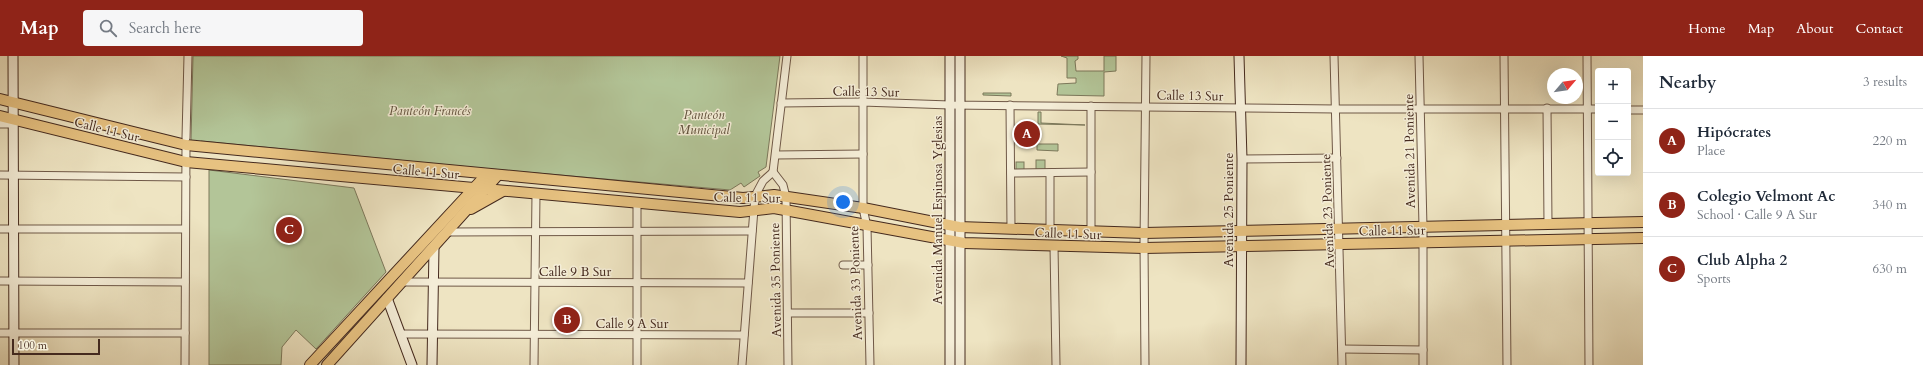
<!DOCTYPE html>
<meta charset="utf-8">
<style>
:root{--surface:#fff;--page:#f6f6f7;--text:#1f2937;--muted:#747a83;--line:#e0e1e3;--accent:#8f2418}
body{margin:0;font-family:Cardo,serif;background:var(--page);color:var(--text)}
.controls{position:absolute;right:12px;top:12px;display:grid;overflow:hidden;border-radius:4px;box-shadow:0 4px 16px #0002}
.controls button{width:36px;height:36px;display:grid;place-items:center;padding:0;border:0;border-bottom:1px solid var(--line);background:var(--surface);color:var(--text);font:20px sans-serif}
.compass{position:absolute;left:1547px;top:12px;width:36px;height:36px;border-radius:50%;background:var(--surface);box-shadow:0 4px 16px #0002;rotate:61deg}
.scale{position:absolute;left:12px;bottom:10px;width:88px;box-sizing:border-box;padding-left:4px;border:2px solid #452a1e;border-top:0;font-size:11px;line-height:14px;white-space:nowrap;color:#452a1e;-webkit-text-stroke:3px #f4edd7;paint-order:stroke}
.you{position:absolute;left:843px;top:146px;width:14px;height:14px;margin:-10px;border:3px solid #fff;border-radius:50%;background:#1a73e8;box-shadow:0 0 0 6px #1a73e833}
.badge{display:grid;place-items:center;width:26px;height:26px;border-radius:50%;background:var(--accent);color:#fff;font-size:13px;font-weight:700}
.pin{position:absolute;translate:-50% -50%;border:2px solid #fff;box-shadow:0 1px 4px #0006}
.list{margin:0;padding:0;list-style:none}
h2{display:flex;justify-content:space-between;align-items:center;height:52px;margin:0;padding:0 16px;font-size:17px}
h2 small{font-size:13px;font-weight:400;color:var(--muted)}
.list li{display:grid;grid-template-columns:26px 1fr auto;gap:12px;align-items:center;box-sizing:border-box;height:64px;padding:0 16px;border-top:1px solid var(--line)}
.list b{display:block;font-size:15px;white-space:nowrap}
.list p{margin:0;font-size:13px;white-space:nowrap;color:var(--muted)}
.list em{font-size:13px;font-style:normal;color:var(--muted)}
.icon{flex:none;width:22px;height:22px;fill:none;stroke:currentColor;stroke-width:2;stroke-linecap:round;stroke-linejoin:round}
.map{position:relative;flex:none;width:1643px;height:309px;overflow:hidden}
header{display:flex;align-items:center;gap:24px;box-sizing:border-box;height:56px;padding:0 20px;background:var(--accent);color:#fff}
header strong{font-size:19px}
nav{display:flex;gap:22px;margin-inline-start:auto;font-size:14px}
.search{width:280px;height:36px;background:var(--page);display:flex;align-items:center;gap:10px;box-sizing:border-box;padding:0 14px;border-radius:4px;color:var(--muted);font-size:15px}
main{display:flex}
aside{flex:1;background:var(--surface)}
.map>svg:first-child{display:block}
</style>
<header>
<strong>Map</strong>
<div class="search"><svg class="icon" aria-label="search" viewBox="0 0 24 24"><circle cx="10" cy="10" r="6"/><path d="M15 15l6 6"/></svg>Search here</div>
<nav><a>Home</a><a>Map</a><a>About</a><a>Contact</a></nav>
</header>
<main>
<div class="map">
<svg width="1643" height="309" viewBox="0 0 1643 309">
<rect width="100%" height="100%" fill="#eee4c2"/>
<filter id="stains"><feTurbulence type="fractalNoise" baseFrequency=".005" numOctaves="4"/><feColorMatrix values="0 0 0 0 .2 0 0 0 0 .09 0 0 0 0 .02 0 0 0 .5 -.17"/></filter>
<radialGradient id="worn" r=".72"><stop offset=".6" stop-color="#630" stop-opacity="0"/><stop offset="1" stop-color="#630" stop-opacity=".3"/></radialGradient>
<g fill="#b3c598" stroke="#7c785b">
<polygon points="193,0 780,0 766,111 758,116 760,120 744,131 741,127 730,134 480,112 201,85 200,89 191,86"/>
<polygon points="1061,0 1078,0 1078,3 1075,5 1076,15 1104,15 1104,0 1116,0 1116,15 1104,16 1104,40 1057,39 1058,28 1076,27 1076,22 1067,22 1067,2"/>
<polygon points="983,37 1011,37 1011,40 983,39"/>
<polygon points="1038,56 1041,56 1041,67 1085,69 1038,68"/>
<polygon points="1037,88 1058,88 1058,95 1037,94"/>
<rect x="1036" y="104" width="9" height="10"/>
<rect x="1016" y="106" width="8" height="9"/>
<polygon points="209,114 354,132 386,216 316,293 296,274 282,291 281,309 209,309"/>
</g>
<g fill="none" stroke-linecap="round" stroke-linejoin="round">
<defs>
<g id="street">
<polyline points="863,0 863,152 867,171 870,309"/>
<polyline points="1334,0 1342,309"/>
<polyline points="1419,0 1423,171 1423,309"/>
<polyline points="1504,0 1507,309"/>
<polyline points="1587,0 1589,309"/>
<polyline points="781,47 862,46 950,49 1336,53 1598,53"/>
<polyline points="1010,49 1011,173"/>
<polyline points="1091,50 1091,175"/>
<polyline points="1547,52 1548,168"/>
<polyline points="1628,54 1643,54"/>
<polyline points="0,68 14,68"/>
<polyline points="186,82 188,0"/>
<polyline points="776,99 863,98"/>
<polyline points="1242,103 1337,102"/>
<polyline points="773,116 783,129 786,141 788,309"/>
<polyline points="773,116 787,0"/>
<polyline points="1011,117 1091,116"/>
<polyline points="0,119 186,121"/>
<polyline points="637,147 637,309"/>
<polyline points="0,173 185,173"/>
<polyline points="1050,174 1050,117"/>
<polyline points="447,176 752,175"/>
<polyline points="1054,190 1056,309"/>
<polyline points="843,209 868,209"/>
<polyline points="0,225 185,226"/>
<polyline points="402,226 748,227"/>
<polyline points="788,257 869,257"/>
<polyline points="0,277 185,277"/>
<polyline points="400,278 744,279"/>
<polyline points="1342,293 1423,294"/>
<polyline points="185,309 186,88"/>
<polyline points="534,309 536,138"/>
<polyline points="742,309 755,140 763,125 773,116"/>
<polyline points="1145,309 1144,188 1146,0"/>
</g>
<g id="secondary">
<polyline points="13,0 14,309"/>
<polyline points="1239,0 1242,103 1241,309"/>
<polyline points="387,242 412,309"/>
<polyline points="432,309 434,191"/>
<polyline points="950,309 950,0"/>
<polyline points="960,309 960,0"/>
</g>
<g id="primary">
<polyline points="0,43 186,89 743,142 774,139 863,152 959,171 1144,177 1643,166"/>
<polyline points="0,60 186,106 740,156 774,152 964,187 1144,192 1643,182"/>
<polyline points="471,153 503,135"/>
<polyline points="310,309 487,118"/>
<polyline points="327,309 498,119"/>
</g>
</defs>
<use href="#street" stroke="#6f5847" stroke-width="9"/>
<use href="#secondary" stroke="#452a1e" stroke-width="11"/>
<use href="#primary" stroke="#452a1e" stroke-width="12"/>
<use href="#street" stroke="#f4edd7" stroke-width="7"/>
<use href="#secondary" stroke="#f4edd7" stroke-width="9"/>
<use href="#primary" stroke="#e7c281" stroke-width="10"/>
</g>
<g text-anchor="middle" stroke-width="3" stroke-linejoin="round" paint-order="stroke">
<g font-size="13" fill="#452a1e" stroke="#f4edd7">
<text transform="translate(866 35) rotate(1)" y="5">Calle 13 Sur</text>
<text transform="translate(1190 39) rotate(1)" y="5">Calle 13 Sur</text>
<text transform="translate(107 73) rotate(14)" y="5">Calle 11 Sur</text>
<text transform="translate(1409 95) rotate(-91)" y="5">Avenida 21 Poniente</text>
<text transform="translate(426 115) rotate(5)" y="5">Calle 11 Sur</text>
<text transform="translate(747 141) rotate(1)" y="5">Calle 11 Sur</text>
<text transform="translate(937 154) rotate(-90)" y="5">Avenida Manuel Espinosa Yglesias</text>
<text transform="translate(1228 154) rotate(-90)" y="5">Avenida 25 Poniente</text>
<text transform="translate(1327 155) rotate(-92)" y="5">Avenida 23 Poniente</text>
<text transform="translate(1392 174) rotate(-1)" y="5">Calle 11 Sur</text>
<text transform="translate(1068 177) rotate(2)" y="5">Calle 11 Sur</text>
<text x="575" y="220">Calle 9 B Sur</text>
<text transform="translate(775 224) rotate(-91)" y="5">Avenida 35 Poniente</text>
<text transform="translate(855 227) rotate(-92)" y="5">Avenida 33 Poniente</text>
<text x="632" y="272">Calle 9 A Sur</text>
</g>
<g font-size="13" font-style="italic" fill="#60513c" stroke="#f4edd7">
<text x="430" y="59">Panteón Francés</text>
<text x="704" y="63">Panteón<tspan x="704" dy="15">Municipal</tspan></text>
</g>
</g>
<rect width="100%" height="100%" filter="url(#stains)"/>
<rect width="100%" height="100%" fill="url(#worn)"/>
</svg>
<div class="controls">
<button>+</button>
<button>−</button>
<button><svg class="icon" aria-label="locate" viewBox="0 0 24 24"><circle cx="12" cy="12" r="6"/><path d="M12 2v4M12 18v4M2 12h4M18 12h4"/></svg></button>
</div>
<svg class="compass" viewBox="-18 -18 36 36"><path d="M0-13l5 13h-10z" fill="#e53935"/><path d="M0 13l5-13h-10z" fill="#747a83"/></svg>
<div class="scale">100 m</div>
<div class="you"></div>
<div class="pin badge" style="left:1027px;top:78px">A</div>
<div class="pin badge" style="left:567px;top:264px">B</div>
<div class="pin badge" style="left:289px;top:174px">C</div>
</div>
<aside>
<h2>Nearby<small>3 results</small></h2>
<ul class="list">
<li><span class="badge">A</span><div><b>Hipócrates</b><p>Place</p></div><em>220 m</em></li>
<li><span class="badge">B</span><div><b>Colegio Velmont Ac</b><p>School · Calle 9 A Sur</p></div><em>340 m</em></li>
<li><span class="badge">C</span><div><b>Club Alpha 2</b><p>Sports</p></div><em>630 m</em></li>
</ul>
</aside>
</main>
